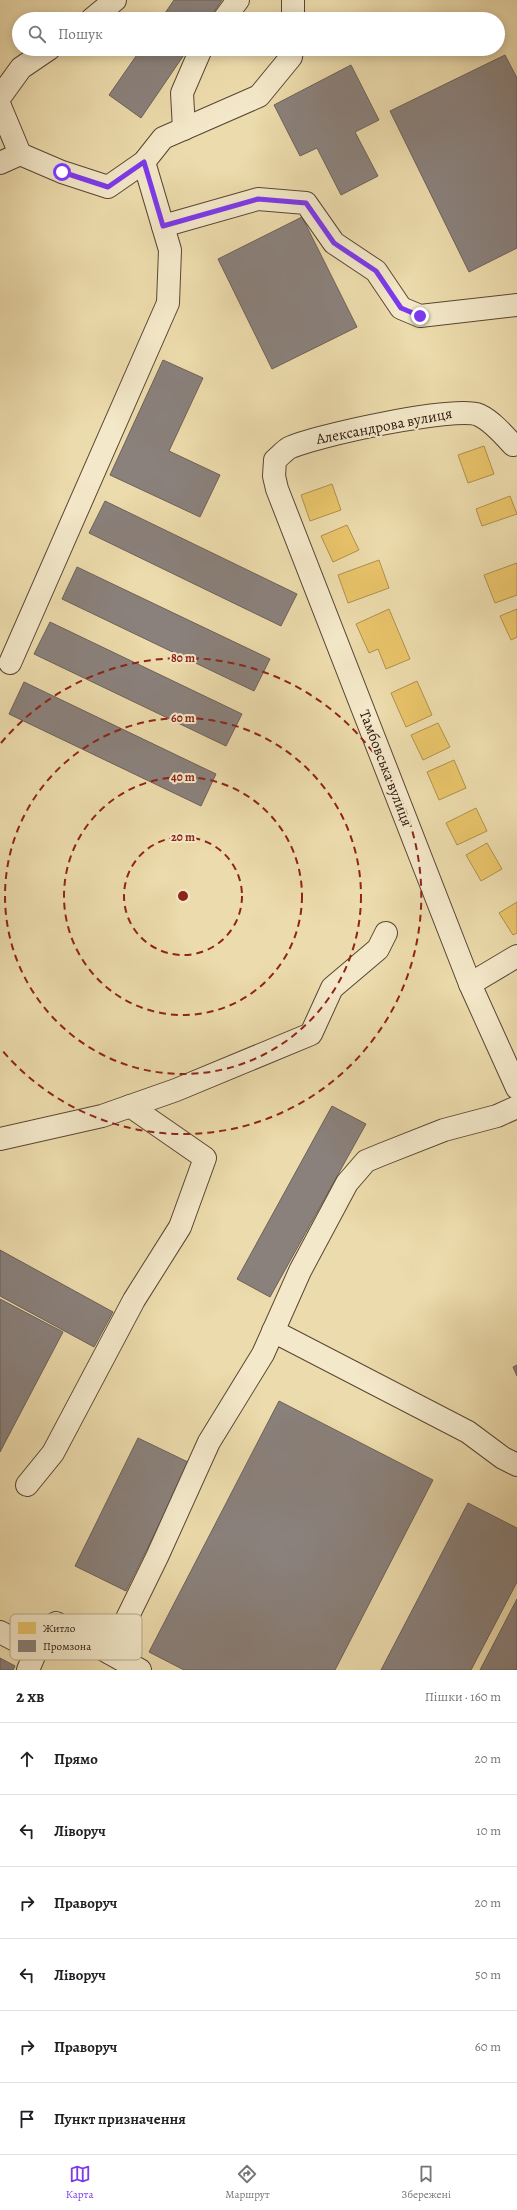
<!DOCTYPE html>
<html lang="uk">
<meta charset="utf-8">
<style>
:root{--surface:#fff;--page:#f2f2f2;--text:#202124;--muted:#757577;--line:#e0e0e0;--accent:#7c3aed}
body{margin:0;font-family:Alegreya,serif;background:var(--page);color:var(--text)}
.stop{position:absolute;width:12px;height:12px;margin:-9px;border:3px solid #7c3aed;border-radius:50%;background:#fff}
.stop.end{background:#7c3aed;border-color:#fff;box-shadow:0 1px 4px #0008}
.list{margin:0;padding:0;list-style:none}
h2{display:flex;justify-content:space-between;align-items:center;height:52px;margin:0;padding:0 16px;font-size:17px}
h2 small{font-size:13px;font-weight:400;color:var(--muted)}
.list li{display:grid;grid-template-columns:26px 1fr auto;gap:12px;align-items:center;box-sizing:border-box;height:72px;padding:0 16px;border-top:1px solid var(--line)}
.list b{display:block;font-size:15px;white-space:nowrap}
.list em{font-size:13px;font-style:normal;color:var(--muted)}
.icon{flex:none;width:22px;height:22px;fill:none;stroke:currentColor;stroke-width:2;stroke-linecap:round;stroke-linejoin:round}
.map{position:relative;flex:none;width:517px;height:1670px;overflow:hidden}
.search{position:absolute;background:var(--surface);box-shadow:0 2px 10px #0003;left:12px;right:12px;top:12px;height:44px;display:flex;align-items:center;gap:10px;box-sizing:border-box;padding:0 14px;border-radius:22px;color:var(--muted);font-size:15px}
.sheet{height:484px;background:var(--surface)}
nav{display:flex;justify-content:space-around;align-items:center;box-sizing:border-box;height:56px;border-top:1px solid var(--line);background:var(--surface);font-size:11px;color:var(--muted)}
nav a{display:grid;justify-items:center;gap:2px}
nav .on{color:var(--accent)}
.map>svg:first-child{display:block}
</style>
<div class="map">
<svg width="517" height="1670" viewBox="0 0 517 1670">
<rect width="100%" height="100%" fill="#ecdbac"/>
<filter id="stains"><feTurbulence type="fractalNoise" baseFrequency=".005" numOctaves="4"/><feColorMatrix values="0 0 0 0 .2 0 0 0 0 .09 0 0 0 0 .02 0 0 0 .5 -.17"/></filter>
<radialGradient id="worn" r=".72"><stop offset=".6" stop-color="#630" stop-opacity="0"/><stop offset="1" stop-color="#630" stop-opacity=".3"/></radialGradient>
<g fill="#e9c46a" stroke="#b0904e">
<polygon points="484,446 494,474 468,483 458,455"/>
<polygon points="332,484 341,510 310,521 301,495"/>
<polygon points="510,496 517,514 482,526 476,509"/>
<polygon points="347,525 359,550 333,562 321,536"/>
<polygon points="379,560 389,588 348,603 338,575"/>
<polygon points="517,563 517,595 495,603 484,575"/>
<polygon points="389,609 410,659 386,669 378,649 369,653 356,624"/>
<polygon points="517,609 517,637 511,640 500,616"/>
<polygon points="417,681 432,715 406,727 391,693"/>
<polygon points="438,723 450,747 423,760 411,735"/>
<polygon points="454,760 466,788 439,800 427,772"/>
<polygon points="476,808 487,831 457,845 446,823"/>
<polygon points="487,843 502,869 481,881 466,855"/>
<polygon points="517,902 517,933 513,935 499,913"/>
</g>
<g fill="#8a817c" stroke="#6d615a">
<polygon points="174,0 222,0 209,19 161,19"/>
<polygon points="141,49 188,49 141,118 109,95"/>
<polygon points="505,55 517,78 517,248 469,272 390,111"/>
<polygon points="351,65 379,120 355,132 378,176 341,195 317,148 300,156 274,105"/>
<polygon points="302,217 357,327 272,369 218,259"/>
<polygon points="163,360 203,378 169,451 220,475 200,517 110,475"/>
<polygon points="105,501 297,594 281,626 89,533"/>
<polygon points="77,567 270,659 254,691 62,599"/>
<polygon points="50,622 242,714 226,746 34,654"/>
<polygon points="24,682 216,774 201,806 9,714"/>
<polygon points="332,1106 366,1124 270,1297 237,1279"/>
<polygon points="0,1250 113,1312 94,1347 0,1296"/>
<polygon points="0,1299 63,1332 0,1452"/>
<polygon points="517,1365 517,1376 513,1367"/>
<polygon points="279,1401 433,1480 335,1670 184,1670 149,1652"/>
<polygon points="138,1438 190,1463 126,1591 75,1566"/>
<polygon points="468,1503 517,1528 517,1582 471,1670 381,1670"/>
<polygon points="517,1599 517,1670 480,1670"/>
<polygon points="0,1658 15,1666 13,1670 0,1670"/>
</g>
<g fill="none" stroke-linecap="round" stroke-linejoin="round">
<defs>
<g id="minor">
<polyline points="293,0 293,19"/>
<polyline points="92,19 115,0"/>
<polyline points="224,19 238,0"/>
<polyline points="0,97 21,68 49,49"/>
<polyline points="0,106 20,154 62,172 108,187 144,162 163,138 259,96 291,57 292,49"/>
<polyline points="184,129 182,93 201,49"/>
<polyline points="0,163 20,154"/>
<polyline points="163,226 258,199 306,203 334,243 376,271 401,308 420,316 517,305"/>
<path d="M517,444L513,445C504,435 492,421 479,415C456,405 314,436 289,448C284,451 280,456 275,460L274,476L277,489L470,984L517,1088"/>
<polyline points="10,663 168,303 170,250 144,162"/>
<polyline points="470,984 517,956"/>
<polyline points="0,1139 102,1116 176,1090 311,1034 332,988 378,949 386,933"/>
<polyline points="273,1331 468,1432 503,1458 517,1465"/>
<polyline points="27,1485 53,1453 134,1300 180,1227 205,1158 130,1106"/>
<polyline points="0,1632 36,1651 28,1670"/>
<polyline points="36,1651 56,1623 140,1670"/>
<polyline points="110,1653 157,1557 209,1442 263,1354 300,1271 347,1183 366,1161 383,1154 444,1130 497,1116 517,1107"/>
</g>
</defs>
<use href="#minor" stroke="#5a4634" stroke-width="24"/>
<use href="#minor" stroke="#f3e8c9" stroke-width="22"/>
</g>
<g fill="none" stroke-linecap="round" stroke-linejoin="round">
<polyline stroke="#7c3aed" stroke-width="5" points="62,172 108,187 144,162 163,226 258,199 306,203 334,243 376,271 401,308 420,316"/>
</g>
<g fill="none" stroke="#8f2418" stroke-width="2" stroke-dasharray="7 5">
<circle cx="183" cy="896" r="59"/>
<circle cx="183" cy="896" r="119"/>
<circle cx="183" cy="896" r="178"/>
<path d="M1 743A238 238 0 1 1 1 1049"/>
</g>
<g text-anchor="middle" stroke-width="4" stroke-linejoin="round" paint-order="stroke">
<g font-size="15" fill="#2a150c" stroke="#f3e8c9">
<text transform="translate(384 426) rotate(-11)" y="5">Александрова вулиця</text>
<text transform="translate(386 768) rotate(69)" y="5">Тамбовська вулиця</text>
</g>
</g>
<rect x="10" y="1614" width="132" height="46" rx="6" fill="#f3e8c9" stroke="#b7a990" stroke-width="1"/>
<rect x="18" y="1622" width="18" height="12" fill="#e9c46a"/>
<rect x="18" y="1640" width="18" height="12" fill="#8a817c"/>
<g font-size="11" fill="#2a150c">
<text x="43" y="1632">Житло</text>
<text x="43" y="1650">Промзона</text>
</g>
<circle cx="183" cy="896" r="6" fill="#8f2418" stroke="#f3e8c9" stroke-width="2"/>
<g font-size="12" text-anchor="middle" font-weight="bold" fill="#8f2418" stroke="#f3e8c9" stroke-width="4" stroke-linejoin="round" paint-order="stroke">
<text x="183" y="662">80 m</text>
<text x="183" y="722">60 m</text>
<text x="183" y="781">40 m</text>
<text x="183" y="841">20 m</text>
</g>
<rect width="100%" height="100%" filter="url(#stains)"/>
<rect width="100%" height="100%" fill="url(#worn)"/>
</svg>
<div class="stop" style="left:62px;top:172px"></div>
<div class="stop end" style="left:420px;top:316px"></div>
<div class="search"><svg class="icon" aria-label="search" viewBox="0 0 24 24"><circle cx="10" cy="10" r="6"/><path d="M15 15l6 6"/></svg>Пошук</div>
</div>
<section class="sheet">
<h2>2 хв<small>Пішки · 160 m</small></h2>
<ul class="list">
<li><svg class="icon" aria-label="ahead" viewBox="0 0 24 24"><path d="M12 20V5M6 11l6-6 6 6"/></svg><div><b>Прямо</b></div><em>20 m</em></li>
<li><svg class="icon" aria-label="left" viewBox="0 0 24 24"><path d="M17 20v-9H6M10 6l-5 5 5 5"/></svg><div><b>Ліворуч</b></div><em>10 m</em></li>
<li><svg class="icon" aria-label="right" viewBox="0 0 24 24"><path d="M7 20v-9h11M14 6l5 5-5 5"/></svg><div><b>Праворуч</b></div><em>20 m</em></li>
<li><svg class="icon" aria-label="left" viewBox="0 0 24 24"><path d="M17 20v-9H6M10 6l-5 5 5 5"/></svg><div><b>Ліворуч</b></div><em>50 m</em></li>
<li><svg class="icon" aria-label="right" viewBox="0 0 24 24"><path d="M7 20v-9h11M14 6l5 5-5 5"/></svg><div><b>Праворуч</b></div><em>60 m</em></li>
<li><svg class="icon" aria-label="arrive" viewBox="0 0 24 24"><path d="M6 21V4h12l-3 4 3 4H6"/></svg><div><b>Пункт призначення</b></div></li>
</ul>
</section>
<nav>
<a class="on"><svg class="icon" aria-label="map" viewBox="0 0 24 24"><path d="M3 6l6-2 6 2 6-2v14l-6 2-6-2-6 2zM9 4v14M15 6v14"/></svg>Карта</a>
<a><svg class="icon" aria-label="directions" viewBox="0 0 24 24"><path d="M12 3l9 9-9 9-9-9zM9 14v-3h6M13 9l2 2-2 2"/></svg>Маршрут</a>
<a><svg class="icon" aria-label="saved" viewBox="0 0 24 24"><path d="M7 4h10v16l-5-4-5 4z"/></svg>Збережені</a>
</nav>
